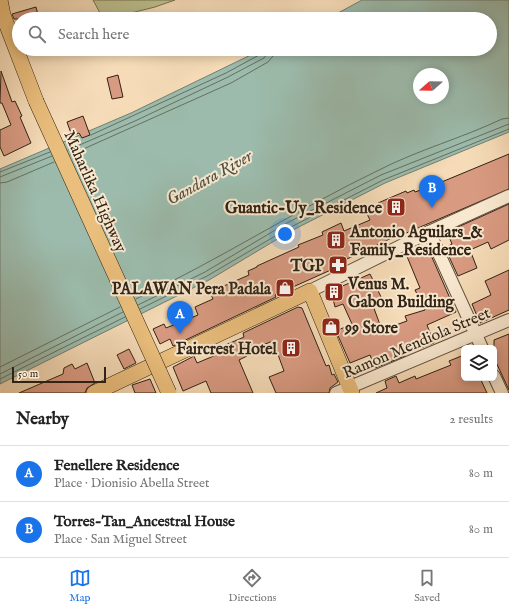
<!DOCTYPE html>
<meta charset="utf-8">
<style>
:root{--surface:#fff;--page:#f6f6f6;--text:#222;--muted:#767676;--line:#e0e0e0;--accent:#1a73e8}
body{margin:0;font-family:"IM FELL English",serif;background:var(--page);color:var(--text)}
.controls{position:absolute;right:12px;bottom:12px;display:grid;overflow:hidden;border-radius:6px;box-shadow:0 2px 10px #0003}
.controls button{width:36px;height:36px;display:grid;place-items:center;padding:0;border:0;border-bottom:1px solid var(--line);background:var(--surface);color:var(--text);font:20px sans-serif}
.compass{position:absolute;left:413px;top:68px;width:36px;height:36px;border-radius:50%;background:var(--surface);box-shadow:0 2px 10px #0003;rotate:250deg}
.scale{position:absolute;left:12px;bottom:10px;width:94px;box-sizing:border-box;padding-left:4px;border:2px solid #312315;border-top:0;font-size:11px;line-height:14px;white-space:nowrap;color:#312315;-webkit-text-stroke:3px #f8e8d0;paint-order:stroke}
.you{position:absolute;left:285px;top:234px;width:14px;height:14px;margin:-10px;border:3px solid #fff;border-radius:50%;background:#1a73e8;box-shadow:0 0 0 6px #1a73e833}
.badge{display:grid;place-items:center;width:26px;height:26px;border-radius:50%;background:var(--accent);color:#fff;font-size:13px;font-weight:700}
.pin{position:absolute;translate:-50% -33px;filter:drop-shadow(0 1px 2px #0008)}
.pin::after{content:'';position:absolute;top:21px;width:14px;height:12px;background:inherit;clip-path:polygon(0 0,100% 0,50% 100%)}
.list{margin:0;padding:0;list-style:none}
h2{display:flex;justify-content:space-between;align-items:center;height:52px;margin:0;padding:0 16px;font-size:17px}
h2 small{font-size:13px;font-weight:400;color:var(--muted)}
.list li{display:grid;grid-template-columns:26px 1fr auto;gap:12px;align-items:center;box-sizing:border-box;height:56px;padding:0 16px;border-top:1px solid var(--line)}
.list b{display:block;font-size:15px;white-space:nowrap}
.list p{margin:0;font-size:13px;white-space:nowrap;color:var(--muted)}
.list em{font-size:13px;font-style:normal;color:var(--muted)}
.icon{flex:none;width:22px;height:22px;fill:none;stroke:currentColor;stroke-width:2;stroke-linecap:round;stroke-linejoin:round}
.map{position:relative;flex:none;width:509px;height:393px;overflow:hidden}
.search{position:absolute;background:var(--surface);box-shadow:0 2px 10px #0003;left:12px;right:12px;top:12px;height:44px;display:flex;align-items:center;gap:10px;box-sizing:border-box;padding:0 14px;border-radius:22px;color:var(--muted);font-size:15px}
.sheet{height:164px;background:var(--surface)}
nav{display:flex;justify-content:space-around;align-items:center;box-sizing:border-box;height:56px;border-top:1px solid var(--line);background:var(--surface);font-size:11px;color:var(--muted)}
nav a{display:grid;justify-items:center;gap:2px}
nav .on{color:var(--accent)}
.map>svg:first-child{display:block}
</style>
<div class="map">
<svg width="509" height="393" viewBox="0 0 509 393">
<rect width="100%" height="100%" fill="#f5dbb7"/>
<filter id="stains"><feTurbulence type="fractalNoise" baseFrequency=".005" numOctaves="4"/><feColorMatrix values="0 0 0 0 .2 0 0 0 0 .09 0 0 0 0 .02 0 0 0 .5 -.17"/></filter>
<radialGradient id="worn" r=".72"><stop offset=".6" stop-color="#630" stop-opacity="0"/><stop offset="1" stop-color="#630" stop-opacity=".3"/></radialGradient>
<polygon fill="#bdc08e" stroke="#777252" points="93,0 175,0 155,7 115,17 100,13"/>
<path fill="#9cbbac" stroke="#717e70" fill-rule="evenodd" d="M362,0H509V132L385,183L291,231L209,280L0,384V169L131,113L263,49H490V19H327ZM419,74H443V98H419Z"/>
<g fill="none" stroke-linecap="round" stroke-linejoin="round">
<g stroke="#666f60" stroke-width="1">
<polyline points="91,135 226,73 261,54 263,49"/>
<polyline points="68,150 135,121 228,77 264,58 267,54 268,49"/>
<polyline points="70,155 231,83 268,62 273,56 274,49"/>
<polyline points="0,172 50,152"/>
<polyline points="0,177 52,156"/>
<polyline points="0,183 7,182 54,162"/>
<path d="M136,299C219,260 296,210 379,170C418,150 462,138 502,119L509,118"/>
<polyline points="138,305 205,272 287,223 381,175 509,124"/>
<polyline points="140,309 207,276 289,228 383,180 509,129"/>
<polyline points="0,367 120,307"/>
<polyline points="0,374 123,312"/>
<polyline points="0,379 125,317"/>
</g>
</g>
<g fill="#d89a81" stroke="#312315">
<polygon points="36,7 39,19 14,19 12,14"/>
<polygon points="1,71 12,102 15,101 22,116 20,117 31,143 4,156 0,147 0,130 11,125 2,103 0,103"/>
<polygon points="118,75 123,97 112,99 107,78"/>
<polygon points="83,116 90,135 82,138 79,133 72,136 67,122"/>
<polygon points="509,154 509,189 397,237 396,236 332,266 333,269 275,295 276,297 173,346 170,339 160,344 153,329 164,324 166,328 198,315 195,307 213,299 210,292 249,275 248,271 257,267 257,266 299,247 298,245 323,235 322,232 341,223 344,231 370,220 367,214 380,208 378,203 406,191 407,193 414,190 415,192 432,186"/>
<polygon points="509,204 509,240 491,249 488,242 470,250 477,268 458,276 445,248 452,244 447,232"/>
<polygon points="427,246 456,312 427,325 434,343 404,354 405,356 375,368 370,355 350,363 336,331 352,324 343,304 335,307 331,291 370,274 382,299 372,303 382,330 407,321 405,316 425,310 415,290 420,288 406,254"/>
<polygon points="509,270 509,310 480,323 472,304 491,295 485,281"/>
<polygon points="298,307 302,308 326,366 329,365 332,375 334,374 338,382 330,388 329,393 276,393 269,377 284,371 273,341 245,352 247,356 239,360 253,393 211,393 206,381 183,391 173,367 194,356 197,363 216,355 214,350 244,337 243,333"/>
<polygon points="509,334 509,390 494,358 494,340"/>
<polygon points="129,349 136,363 124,369 117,355"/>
<polygon points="464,355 464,378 480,378 487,393 376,393 387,388 385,381 396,376 399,383 415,376 416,379 451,365 449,361"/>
<polygon points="87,363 95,383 87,388 85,393 19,393 63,374 64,368 72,364 75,369"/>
<polygon points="150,379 156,393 135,393 132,385"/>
</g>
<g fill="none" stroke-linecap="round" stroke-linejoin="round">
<defs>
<g id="minor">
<polyline points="429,232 482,348"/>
<polyline points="310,291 429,232 509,196"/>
<polyline points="494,376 502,393"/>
<polyline points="336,393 509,320"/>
</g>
<g id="major">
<polyline points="0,0 3,15 36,101"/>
<polyline points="94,393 310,291 352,393"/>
</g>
</defs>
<use href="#minor" stroke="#62513e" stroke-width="14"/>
<use href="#major" stroke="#312315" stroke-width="16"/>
<use href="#minor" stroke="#f8e8d0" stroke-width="12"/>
<use href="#major" stroke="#eabe7c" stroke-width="15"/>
<defs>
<polyline id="major-bridge" points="36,101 169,393"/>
</defs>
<use href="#major-bridge" stroke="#312315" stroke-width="16" stroke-linecap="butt"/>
<use href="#major-bridge" stroke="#eabe7c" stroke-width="15"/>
</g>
<defs>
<symbol id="building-square" viewBox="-11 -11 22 22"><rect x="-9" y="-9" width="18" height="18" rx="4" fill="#8f2418" stroke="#f8e8d0"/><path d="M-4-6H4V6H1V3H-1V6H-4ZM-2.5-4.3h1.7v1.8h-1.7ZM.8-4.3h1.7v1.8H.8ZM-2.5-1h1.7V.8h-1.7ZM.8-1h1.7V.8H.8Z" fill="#fff"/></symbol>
<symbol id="pharmacy-square" viewBox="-11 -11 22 22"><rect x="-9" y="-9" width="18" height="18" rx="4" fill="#8f2418" stroke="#f8e8d0"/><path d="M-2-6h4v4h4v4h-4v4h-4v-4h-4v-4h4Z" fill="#fff"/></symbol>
<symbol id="shop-square" viewBox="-11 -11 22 22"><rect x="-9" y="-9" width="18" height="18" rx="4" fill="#8f2418" stroke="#f8e8d0"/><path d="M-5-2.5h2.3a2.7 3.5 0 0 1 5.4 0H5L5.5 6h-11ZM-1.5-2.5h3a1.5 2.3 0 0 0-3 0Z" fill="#fff"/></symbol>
</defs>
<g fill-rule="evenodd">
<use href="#building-square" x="385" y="196" width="22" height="22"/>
<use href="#building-square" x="325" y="229" width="22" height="22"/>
<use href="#pharmacy-square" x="327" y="254" width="22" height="22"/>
<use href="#shop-square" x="274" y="277" width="22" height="22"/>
<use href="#building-square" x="323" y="281" width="22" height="22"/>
<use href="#shop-square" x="320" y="316" width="22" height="22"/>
<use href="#building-square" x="280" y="337" width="22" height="22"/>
</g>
<g text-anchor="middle" stroke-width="4" stroke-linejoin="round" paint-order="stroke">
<g font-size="16" fill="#312315" stroke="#f8e8d0">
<text transform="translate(96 191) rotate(66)" y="6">Maharlika Highway</text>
<text transform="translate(416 342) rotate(-23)" y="6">Ramon Mendiola Street</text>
</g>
<g font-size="16" font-weight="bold" fill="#312315" stroke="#f8e8d0" text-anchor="end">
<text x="382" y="213">Guantic-Uy_Residence</text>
<text x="350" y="237" text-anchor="start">Antonio Aguilars_&amp;<tspan x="350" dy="18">Family_Residence</tspan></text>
<text x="324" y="271">TGP</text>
<text x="348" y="289" text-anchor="start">Venus M.<tspan x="348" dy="18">Gabon Building</tspan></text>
<text x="271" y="294">PALAWAN Pera Padala</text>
<text x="345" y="333" text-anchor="start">99 Store</text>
<text x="277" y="354">Faircrest Hotel</text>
</g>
<g font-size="17" font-style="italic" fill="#515142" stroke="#f8e8d0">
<text transform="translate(209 177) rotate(-29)" y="6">Gandara River</text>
</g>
</g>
<rect width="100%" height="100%" filter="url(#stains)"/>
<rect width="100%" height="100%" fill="url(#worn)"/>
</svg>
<div class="controls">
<button><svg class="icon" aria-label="layers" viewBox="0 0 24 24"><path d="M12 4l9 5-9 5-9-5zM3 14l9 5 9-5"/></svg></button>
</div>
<svg class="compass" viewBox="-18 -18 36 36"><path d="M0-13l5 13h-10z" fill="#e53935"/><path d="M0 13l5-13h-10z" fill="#767676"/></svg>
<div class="scale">50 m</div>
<div class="you"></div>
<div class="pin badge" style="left:180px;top:334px">A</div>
<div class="pin badge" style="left:432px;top:208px">B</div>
<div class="search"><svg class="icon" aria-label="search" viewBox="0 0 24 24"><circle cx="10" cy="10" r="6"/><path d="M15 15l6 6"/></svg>Search here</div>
</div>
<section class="sheet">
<h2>Nearby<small>2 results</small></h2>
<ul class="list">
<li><span class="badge">A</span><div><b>Fenellere Residence</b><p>Place · Dionisio Abella Street</p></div><em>80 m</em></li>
<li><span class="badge">B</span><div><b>Torres-Tan_Ancestral House</b><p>Place · San Miguel Street</p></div><em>80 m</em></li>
</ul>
</section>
<nav>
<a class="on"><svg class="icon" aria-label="map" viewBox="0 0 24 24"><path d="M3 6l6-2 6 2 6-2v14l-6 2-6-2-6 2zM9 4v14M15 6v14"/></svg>Map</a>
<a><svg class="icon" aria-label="directions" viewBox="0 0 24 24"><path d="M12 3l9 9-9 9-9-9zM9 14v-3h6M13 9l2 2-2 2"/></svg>Directions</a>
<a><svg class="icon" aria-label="saved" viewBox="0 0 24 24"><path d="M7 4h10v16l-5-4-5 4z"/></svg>Saved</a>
</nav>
